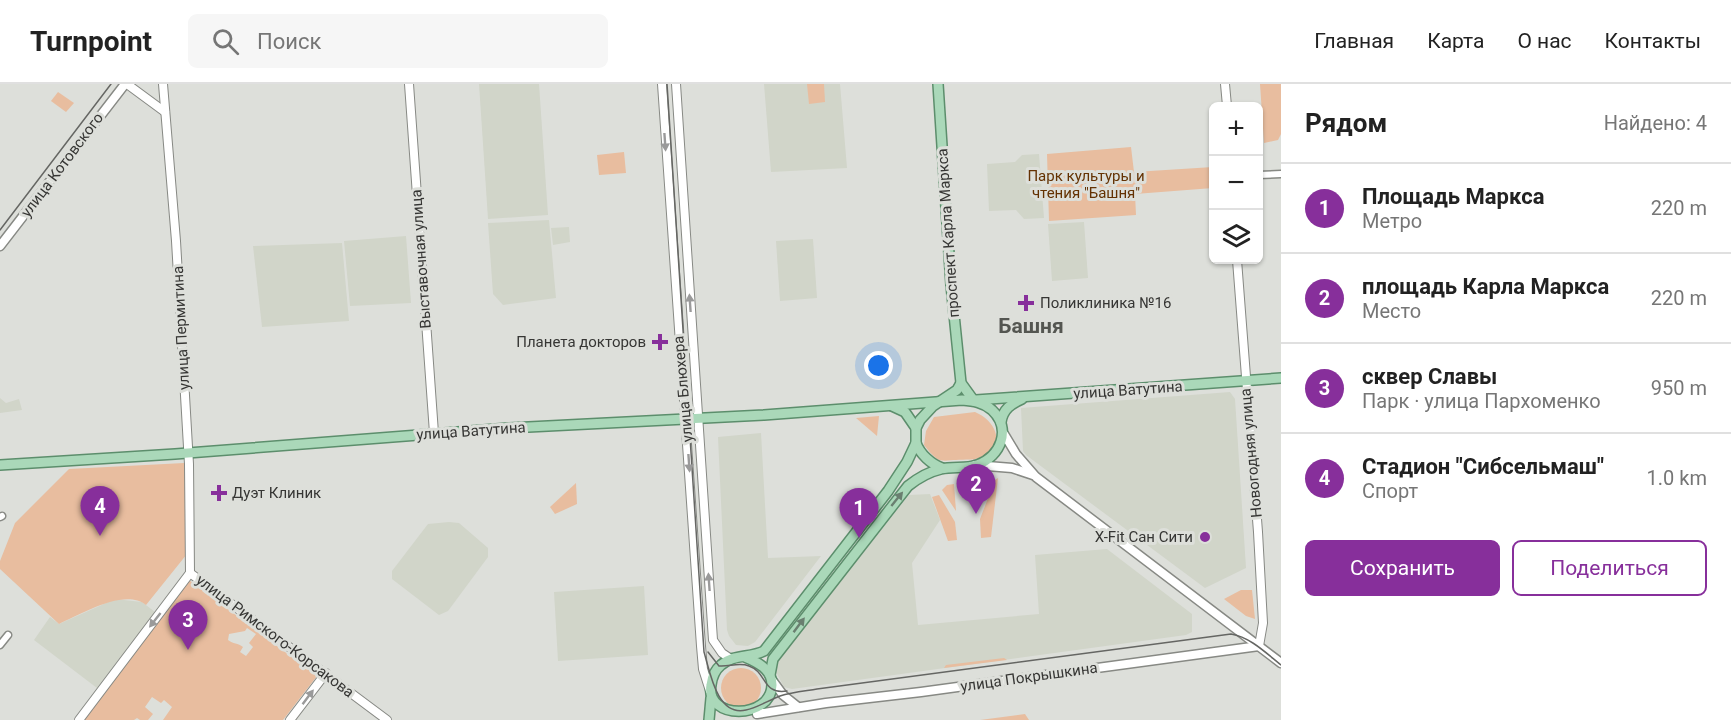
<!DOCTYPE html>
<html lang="ru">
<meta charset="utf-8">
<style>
:root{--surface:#fff;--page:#f6f6f6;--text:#222;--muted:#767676;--line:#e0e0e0;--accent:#872f9b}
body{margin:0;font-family:Roboto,sans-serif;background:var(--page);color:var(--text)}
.controls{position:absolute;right:18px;top:18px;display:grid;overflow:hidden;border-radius:9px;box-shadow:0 2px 4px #0004}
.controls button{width:54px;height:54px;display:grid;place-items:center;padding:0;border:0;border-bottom:2px solid var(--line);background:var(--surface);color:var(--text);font:30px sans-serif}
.you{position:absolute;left:879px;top:282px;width:21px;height:21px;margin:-15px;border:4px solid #fff;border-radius:50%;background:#1a73e8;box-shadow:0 0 0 9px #1a73e833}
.badge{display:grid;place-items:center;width:39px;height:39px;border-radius:50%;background:var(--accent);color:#fff;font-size:20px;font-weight:700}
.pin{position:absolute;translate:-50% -50px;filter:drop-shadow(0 2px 3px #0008)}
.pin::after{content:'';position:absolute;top:32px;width:21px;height:18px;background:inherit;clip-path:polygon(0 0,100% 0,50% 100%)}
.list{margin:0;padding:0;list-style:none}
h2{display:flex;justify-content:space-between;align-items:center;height:78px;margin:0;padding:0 24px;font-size:26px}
h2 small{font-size:20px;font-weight:400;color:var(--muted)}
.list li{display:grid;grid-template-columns:39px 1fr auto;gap:18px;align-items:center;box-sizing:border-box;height:90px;padding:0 24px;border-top:2px solid var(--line)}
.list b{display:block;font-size:22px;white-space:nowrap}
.list p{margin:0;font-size:20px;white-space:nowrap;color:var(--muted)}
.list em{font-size:20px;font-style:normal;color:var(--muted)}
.actions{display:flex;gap:12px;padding:18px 24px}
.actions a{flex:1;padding:14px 0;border:2px solid var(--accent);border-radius:9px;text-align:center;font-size:21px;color:var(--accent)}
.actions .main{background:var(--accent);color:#fff}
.icon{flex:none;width:33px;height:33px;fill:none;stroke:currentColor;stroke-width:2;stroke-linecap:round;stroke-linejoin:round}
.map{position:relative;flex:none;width:1281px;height:636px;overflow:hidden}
header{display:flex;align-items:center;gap:36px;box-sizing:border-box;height:84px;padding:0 30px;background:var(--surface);border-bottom:2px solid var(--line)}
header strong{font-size:28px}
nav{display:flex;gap:33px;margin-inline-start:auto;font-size:21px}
.search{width:420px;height:54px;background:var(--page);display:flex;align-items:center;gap:15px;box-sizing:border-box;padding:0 21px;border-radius:9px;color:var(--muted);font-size:22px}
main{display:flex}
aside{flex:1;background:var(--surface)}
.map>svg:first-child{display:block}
</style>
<header>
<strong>Turnpoint</strong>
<div class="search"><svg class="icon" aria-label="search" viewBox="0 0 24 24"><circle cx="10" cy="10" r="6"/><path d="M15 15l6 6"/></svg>Поиск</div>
<nav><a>Главная</a><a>Карта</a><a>О нас</a><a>Контакты</a></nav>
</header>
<main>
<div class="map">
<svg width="1281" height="636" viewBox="0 0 1281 636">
<rect width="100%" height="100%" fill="#dddfda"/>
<g fill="#d1d5c9">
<polygon points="479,0 539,0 548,131 488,135"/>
<polygon points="764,0 840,0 847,84 771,88"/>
<polygon points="1039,70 1044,134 1024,135 1016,126 989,127 987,80 1015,78 1022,71"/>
<polygon points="549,136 556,214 503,221 493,210 488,139"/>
<polygon points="1084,138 1088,194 1052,197 1048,140"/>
<polygon points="569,143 570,158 553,161 551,144"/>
<polygon points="406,152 411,219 350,222 344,157"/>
<polygon points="813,155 817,214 780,217 776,157"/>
<polygon points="342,159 349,237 262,243 253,162"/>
<polygon points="1230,308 1235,315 1246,484 1205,504 1026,371 1023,367 1021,324"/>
<polygon points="0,314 6,319 19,315 22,326 0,329"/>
<polygon points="761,349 768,474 821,472 755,558 748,562 736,561 729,552 727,546 718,353"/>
<polygon points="930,410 940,436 912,479 918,541 1039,530 1035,471 1107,465 1192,530 1192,548 1186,551 792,605 784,603 776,588 778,576 909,411"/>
<polygon points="449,438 459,439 488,464 488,473 448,527 439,531 392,495 392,487 428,440"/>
<polygon points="644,502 648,571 558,577 554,508"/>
<polygon points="115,515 142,518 155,528 97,604 34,556 50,533 59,540"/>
</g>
<g fill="#e8bd9f" fill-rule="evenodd">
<polygon points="807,0 824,0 825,18 809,20"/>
<polygon points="1260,0 1281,0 1281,50 1278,56 1264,59"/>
<polygon points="58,8 74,19 66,28 51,17"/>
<polygon points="1131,63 1134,88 1213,83 1213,104 1135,110 1136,131 1049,137 1047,70"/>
<polygon points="624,68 626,89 599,91 597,71"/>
<path d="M975,328C994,336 1007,358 984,372C976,377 965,375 956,376C950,376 943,378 937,375C932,371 928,366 924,361L926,347L934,333Z"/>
<polygon points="879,332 877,352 856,334"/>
<path d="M184,379L191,465L146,521C124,504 82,530 59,540L0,485V477L15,439L69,385Z"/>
<polygon points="998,394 991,453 981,454 980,435 995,396"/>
<polygon points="989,396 978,425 975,398"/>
<polygon points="576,399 577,420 555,430 550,423"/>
<polygon points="954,400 956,427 942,406 947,401"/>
<polygon points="939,411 955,438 957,456 948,457 932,413"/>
<path d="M189,496L317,592L283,636H163L172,623L164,616L161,619L152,613L145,623L153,630L148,636H140L137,634L134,636H83ZM247,544L256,550L249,559L253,563L246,572L240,568L243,563C238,559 233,560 228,556L229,550L245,547Z"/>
<polygon points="1241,506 1252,506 1255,535 1246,532 1224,515"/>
<polygon points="1004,574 1007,576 944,584 946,581"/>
<circle cx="741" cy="604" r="20"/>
<polygon points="1025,630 1029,636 980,636"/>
</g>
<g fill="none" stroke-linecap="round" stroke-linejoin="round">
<defs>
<g id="minor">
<polyline points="1258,91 1281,90"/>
<polyline points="0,433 2,432"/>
<polyline points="0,561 8,551"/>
</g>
<g id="tertiary">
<polyline points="127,0 165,28"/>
<polyline points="163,0 176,157 189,380 190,489"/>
<polyline points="409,0 434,349"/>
<polyline points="662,0 701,562 703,585 710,607"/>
<polyline points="676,0 713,556 722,569 731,575"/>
<polyline points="1225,0 1227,22"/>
<polyline points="1237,176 1258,448 1263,539 1259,562"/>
<polyline points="190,489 387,636"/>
<polyline points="79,636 190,489"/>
<polyline points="290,636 326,589"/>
</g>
<g id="secondary">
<polyline points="0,162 125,0"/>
<polyline points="1004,350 1016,370 1036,393 1281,579"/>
<polyline points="975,381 1012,384 1033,391"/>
<polyline points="772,596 783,611 798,623"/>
<polyline points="757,630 826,619 921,608 1259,562"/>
</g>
<g id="primary">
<polyline points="938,0 951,201 961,299 974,317"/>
<polyline points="976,316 1281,294"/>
<polyline points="892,322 905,328 916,344"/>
<path d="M1001,338C1003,325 1011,320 1022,315"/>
<path d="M916,359C920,370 931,380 942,384"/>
<path d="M0,381L175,370L509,344L764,331L962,316C973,317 983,318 992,326C1012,345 1001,372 977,381C966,385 952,382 941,385C928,388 918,394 908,402L773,575L770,591"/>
<path d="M745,573C757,578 772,585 772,601C771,636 705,636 711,601C712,593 715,586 721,581C733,570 750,574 764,567L888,407L907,378L916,359V344L920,336L933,322L957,306L961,299"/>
<polyline points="709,636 711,614"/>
</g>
</defs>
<use href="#minor" stroke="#878984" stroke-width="9"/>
<use href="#tertiary" stroke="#878984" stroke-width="10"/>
<use href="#secondary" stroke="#878984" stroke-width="11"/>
<use href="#primary" stroke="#5c8e6c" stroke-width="12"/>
<use href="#minor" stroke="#fff" stroke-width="6"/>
<use href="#tertiary" stroke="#fff" stroke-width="8"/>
<use href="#secondary" stroke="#fff" stroke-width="8"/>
<use href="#primary" stroke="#aad8b9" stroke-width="9"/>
<g stroke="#656663" stroke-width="1.5">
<path d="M667,0L704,568C710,588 717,633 746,626C757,624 769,616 780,612C792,608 805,607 817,605L1231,550C1250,553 1266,569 1281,581"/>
<polyline points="0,146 111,0"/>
<path d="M708,568L719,582C729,583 739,578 749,582C767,588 762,611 787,607"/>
</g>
</g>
<defs><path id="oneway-solid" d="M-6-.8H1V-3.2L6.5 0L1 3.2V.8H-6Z" transform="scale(1.5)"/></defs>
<g fill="#9a9a9a">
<use href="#oneway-solid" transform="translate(665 58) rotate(86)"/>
<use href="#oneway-solid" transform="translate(690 219) rotate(-94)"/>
<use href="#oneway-solid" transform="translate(689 379) rotate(86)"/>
<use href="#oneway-solid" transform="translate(709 498) rotate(-94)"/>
<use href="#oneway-solid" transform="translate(155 536) rotate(128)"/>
<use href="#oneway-solid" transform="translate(308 613) rotate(-53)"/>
</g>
<g fill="#6a7f70">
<use href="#oneway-solid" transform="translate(897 415) rotate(-51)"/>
<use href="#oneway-solid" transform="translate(799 541) rotate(-53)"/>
</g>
<g fill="#872f9b" stroke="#dddfda" stroke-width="2">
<path d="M1023 210h6v6h6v6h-6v6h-6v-6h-6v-6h6z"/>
<path d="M657 249h6v6h6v6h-6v6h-6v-6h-6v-6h6z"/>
<path d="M216 400h6v6h6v6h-6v6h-6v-6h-6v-6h6z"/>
<circle cx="1205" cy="453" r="6"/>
</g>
<g text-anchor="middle" stroke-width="6" stroke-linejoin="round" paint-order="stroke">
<g font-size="15" fill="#363634" stroke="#dddfda">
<text transform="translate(62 81) rotate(-53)" y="5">улица Котовского</text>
<text transform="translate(948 149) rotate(-94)" y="5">проспект Карла Маркса</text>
<text transform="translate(421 175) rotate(-94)" y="5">Выставочная улица</text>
<text transform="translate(181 244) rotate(-93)" y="5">улица Пермитина</text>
<text transform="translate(683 305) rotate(-95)" y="5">улица Блюхера</text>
<text transform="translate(1128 306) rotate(-4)" y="5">улица Ватутина</text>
<text transform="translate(471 347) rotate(-4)" y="5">улица Ватутина</text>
<text transform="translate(1251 369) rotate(-95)" y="5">Новогодняя улица</text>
<text transform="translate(275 552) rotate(37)" y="5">улица Римского-Корсакова</text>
<text transform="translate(1029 593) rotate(-8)" y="5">улица Покрышкина</text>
</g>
<g font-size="15" fill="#643203" stroke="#dddfda">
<text x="1086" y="97">Парк культуры и<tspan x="1086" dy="17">чтения "Башня"</tspan></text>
</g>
<g font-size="15" fill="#363634" stroke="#dddfda" text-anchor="start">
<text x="1040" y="224">Поликлиника №16</text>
<text x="646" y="263" text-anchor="end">Планета докторов</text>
<text x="232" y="414">Дуэт Клиник</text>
<text x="1193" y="458" text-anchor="end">X-Fit Сан Сити</text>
</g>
<g font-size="21" font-weight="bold" fill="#545651" stroke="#dddfda">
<text x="1031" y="249">Башня</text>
</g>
</g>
</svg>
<div class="controls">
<button>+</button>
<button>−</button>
<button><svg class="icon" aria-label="layers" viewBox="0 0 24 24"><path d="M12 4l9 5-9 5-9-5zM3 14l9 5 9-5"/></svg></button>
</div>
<div class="you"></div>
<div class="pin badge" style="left:859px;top:454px">1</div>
<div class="pin badge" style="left:976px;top:430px">2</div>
<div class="pin badge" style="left:188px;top:566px">3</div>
<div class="pin badge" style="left:100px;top:452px">4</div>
</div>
<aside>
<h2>Рядом<small>Найдено: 4</small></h2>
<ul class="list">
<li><span class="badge">1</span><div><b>Площадь Маркса</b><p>Метро</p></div><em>220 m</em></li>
<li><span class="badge">2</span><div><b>площадь Карла Маркса</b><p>Место</p></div><em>220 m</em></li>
<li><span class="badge">3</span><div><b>сквер Славы</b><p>Парк · улица Пархоменко</p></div><em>950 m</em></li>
<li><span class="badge">4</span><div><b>Стадион &quot;Сибсельмаш&quot;</b><p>Спорт</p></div><em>1.0 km</em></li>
</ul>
<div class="actions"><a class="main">Сохранить</a><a>Поделиться</a></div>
</aside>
</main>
